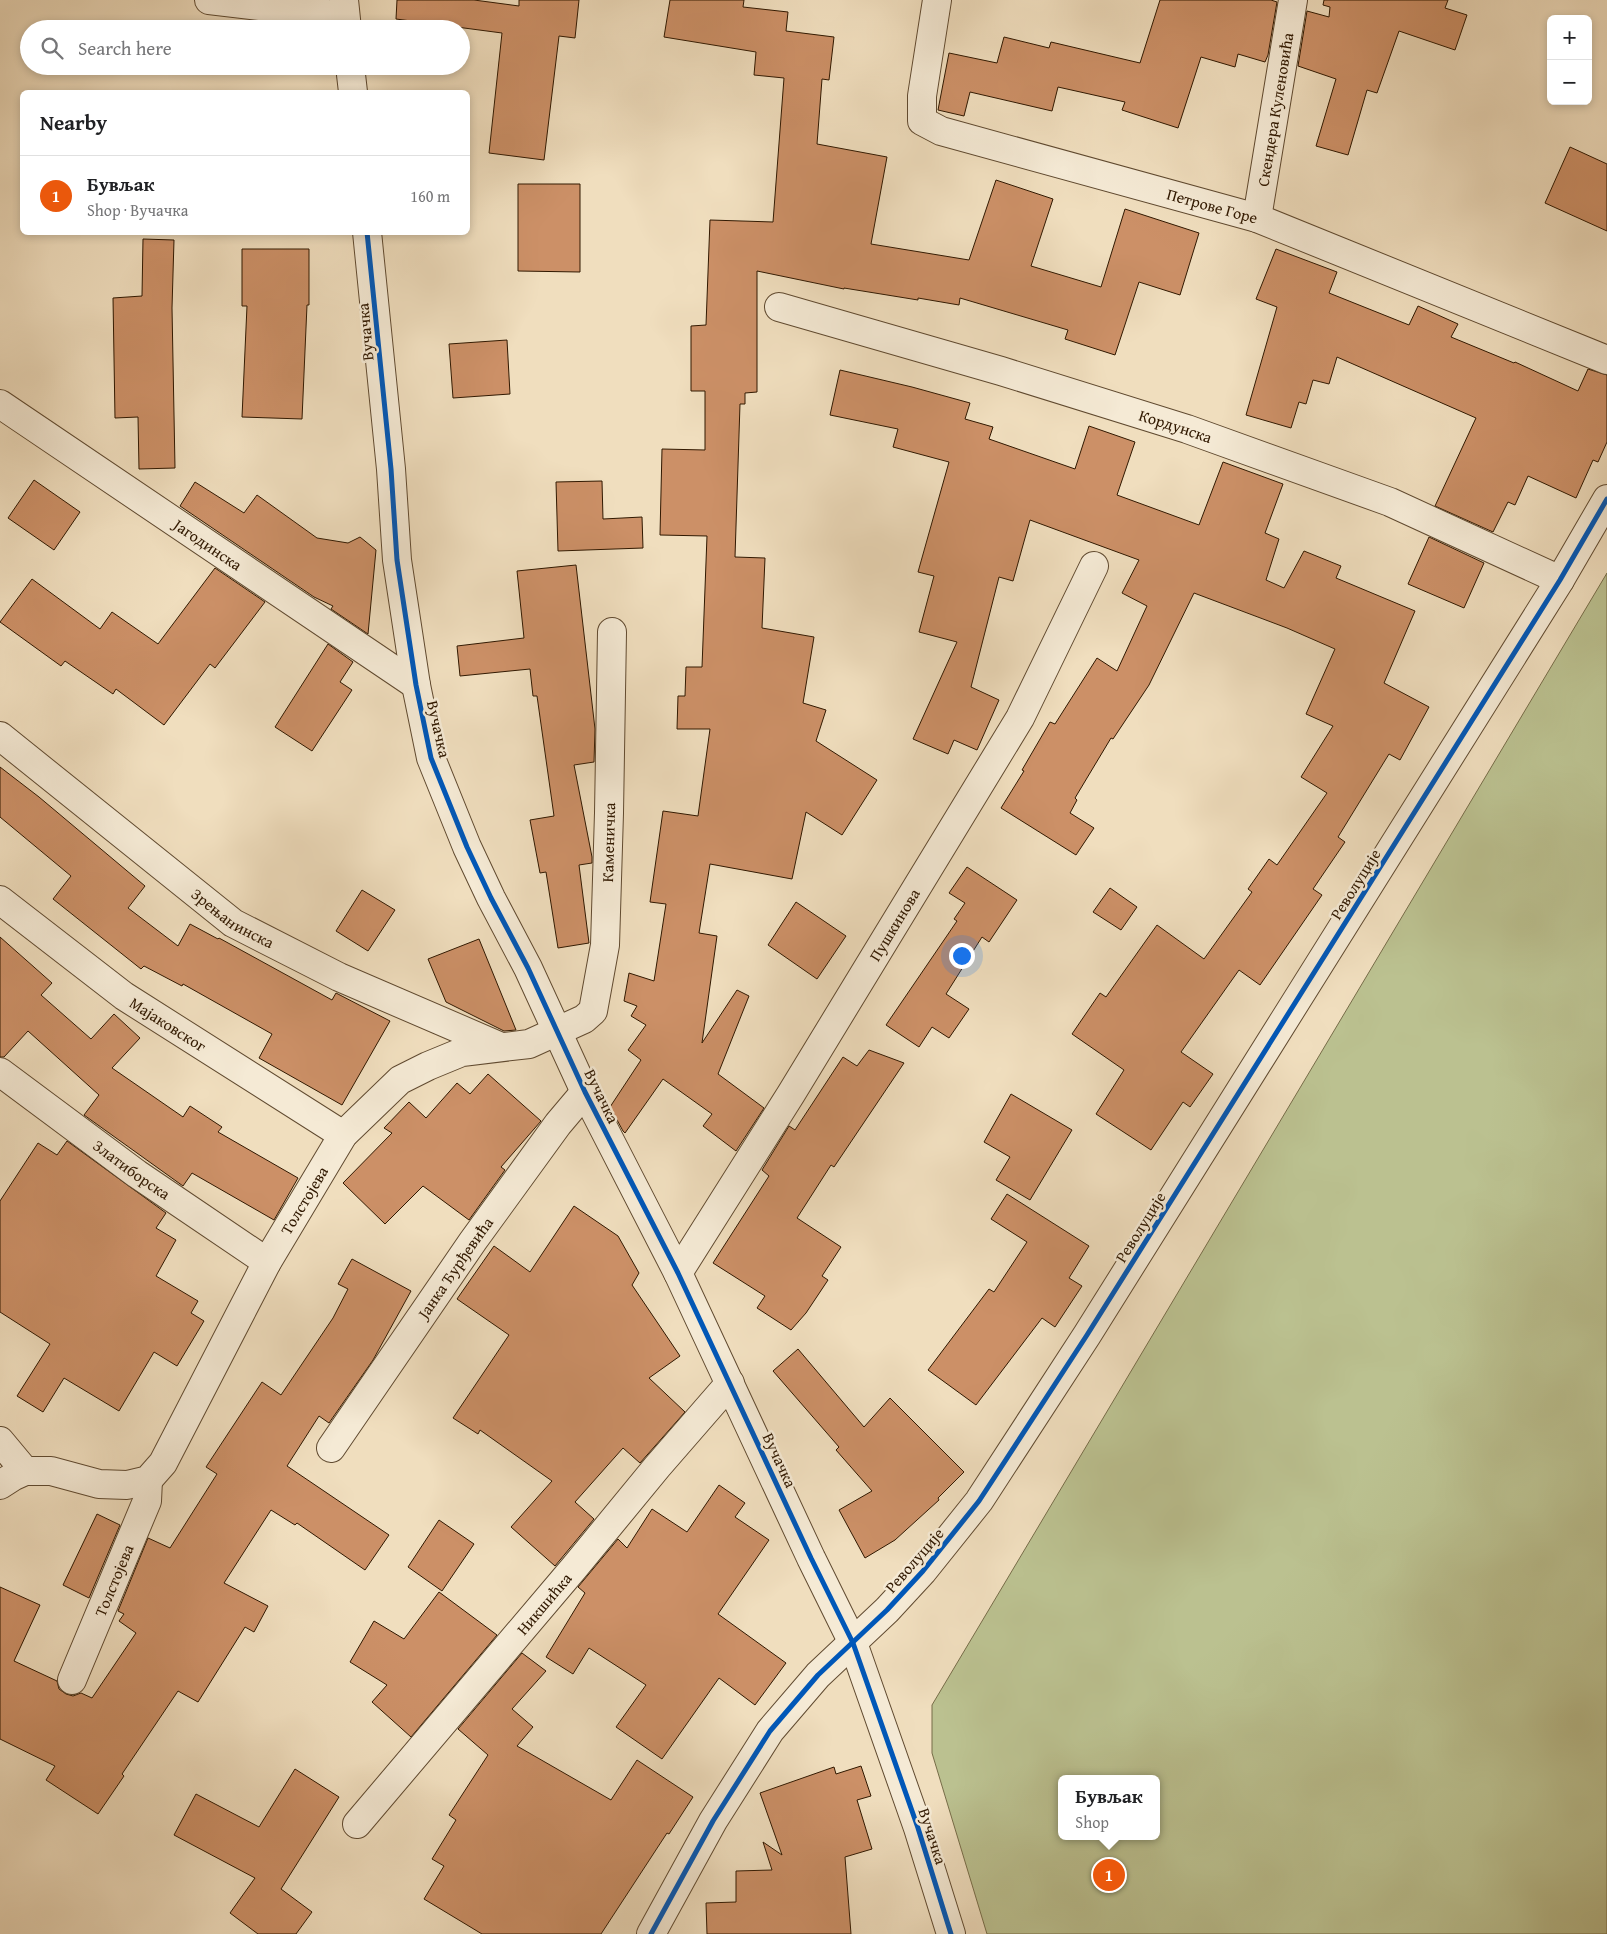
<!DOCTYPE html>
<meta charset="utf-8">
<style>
:root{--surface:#fff;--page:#f2f2f2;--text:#202124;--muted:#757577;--line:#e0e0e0;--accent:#ea580c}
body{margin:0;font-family:"Gentium Book Plus",serif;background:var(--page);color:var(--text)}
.controls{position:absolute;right:15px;top:15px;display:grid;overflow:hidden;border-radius:8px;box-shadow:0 2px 8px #0003}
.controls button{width:45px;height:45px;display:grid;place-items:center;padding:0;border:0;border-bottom:1px solid var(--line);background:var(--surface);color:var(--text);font:25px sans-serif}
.you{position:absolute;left:961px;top:955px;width:18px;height:18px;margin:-12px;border:4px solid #fff;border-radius:50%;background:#1a73e8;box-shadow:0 0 0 8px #1a73e833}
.badge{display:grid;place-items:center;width:32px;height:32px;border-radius:50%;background:var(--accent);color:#fff;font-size:16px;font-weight:700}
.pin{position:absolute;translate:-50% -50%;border:2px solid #fff;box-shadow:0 1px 5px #0006}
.popup{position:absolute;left:1058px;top:1775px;width:102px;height:65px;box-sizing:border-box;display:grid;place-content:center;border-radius:8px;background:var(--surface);filter:drop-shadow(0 1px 4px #0005);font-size:16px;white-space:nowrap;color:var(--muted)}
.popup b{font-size:19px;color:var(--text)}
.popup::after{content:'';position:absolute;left:50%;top:100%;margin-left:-10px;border:10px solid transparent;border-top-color:var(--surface)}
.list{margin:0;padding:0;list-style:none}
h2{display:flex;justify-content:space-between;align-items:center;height:65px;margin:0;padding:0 20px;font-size:21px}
h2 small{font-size:16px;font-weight:400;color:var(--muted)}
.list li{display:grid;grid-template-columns:32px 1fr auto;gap:15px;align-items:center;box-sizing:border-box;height:80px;padding:0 20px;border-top:1px solid var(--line)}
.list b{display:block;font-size:19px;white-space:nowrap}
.list p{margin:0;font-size:16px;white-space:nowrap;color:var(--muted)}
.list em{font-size:16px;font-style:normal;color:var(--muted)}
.icon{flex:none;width:28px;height:28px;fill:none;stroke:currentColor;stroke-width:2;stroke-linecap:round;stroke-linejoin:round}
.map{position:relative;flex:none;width:1607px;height:1934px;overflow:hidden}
.search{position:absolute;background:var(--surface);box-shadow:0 2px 8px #0003;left:20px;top:20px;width:450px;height:55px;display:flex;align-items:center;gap:12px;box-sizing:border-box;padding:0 18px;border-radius:28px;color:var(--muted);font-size:19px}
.panel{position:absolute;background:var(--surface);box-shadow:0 2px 8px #0003;left:20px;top:90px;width:450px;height:145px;border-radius:8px}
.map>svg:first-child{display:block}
</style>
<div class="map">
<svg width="1607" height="1934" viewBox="0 0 1607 1934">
<rect width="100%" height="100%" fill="#f0debe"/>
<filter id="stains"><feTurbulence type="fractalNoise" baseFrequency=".004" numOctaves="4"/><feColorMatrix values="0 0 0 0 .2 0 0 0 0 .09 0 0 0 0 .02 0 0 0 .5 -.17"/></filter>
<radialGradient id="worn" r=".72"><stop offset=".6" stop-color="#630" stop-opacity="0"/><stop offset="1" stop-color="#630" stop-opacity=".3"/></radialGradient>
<path fill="#bbc190" stroke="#766c48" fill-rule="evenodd" d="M1607,573V1934H987L932,1753V1705ZM1062,1779H1156V1836H1062Z"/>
<g fill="#cc9067" stroke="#301800">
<polygon points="397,0 474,0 519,6 519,0 579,0 575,38 559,36 544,160 489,153 502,33 396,19"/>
<polygon points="670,0 744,0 743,7 788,12 786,31 834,37 829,80 822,79 817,144 887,157 871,244 969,260 996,180 1053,199 1031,266 1101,287 1125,209 1199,233 1180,295 1139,282 1115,355 1065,339 1068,330 960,298 959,305 918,298 918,300 844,288 844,289 757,271 757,392 745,393 745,404 740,404 735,557 765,558 762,628 814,637 803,703 826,710 816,741 877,780 842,835 806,812 792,879 710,864 699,933 717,936 702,1043 737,990 749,996 718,1074 764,1108 736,1151 703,1126 712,1114 663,1079 625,1133 623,1131 610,1107 641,1060 628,1050 646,1025 631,1016 637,1006 624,1001 629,973 654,981 666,904 650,902 663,811 698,816 710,729 677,729 678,696 685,696 686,667 702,667 707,536 660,535 662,449 705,450 705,391 691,391 691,326 706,325 710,220 773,222 784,78 754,75 756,52 664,37"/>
<polygon points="1160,0 1271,0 1277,2 1268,55 1265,62 1238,54 1235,67 1201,57 1178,128 1122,110 1125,102 1058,87 1052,111 970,92 964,116 938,110 949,53 997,63 1004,37 1049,48 1051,42 1140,63"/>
<polygon points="1324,0 1448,0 1445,8 1467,15 1455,50 1399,31 1377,93 1367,90 1348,155 1316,146 1336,79 1298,66 1307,11 1329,17 1330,7 1323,5"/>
<polygon points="1570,147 1607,164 1607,231 1545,203"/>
<polygon points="518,184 580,184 580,272 518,271"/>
<polygon points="143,239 174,240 172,308 175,468 139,469 138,417 115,418 113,298 142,296"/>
<polygon points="242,249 309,249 309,305 307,305 302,419 242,417 247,306 242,306"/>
<polygon points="1276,249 1337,272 1329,293 1409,325 1418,306 1458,324 1451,337 1514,363 1515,362 1578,391 1588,369 1607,375 1607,442 1598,462 1593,460 1576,498 1528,476 1515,505 1508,502 1493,532 1435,506 1476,418 1337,357 1329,384 1313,380 1306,404 1299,402 1291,428 1246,415 1277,307 1256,299"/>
<polygon points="507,340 510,394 453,398 449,344"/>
<polygon points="840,370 912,387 970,403 965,419 993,427 989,439 1075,469 1089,426 1135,442 1117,495 1199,525 1223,462 1283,484 1265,533 1279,539 1266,580 1284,588 1304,551 1341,566 1336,578 1415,611 1384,683 1429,707 1400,760 1389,754 1338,837 1345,842 1313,889 1322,895 1260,985 1239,970 1181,1052 1213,1074 1190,1107 1183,1102 1151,1150 1096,1114 1124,1070 1072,1034 1100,993 1106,997 1157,925 1204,959 1252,892 1248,889 1269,859 1277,865 1327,793 1301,777 1333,726 1306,714 1335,649 1287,628 1194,593 1149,685 1113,739 1111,738 1075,798 1077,800 1070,813 1094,828 1076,855 1001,808 1024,771 1022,770 1050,722 1055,724 1097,658 1117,671 1147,606 1122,593 1139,560 1030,520 1013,581 999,577 971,687 999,700 977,750 954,740 948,754 913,739 957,642 919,632 934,576 918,572 949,462 893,447 898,429 830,415"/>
<polygon points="34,480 80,512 54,550 8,518"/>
<polygon points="602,481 603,519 642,517 643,548 558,551 556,482"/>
<polygon points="195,482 244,513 257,495 317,538 348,543 360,537 376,550 368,634 331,609 333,606 314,597 180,506"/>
<polygon points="1429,537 1484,563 1464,608 1408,584"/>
<polygon points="576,565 595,729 594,762 574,765 592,857 592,863 579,865 589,943 558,948 546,872 540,873 530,820 554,816 537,696 533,696 530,669 460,676 457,646 524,638 517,571"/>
<polygon points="215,568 265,602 215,668 210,664 164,725 116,689 113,694 65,661 61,666 0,622 32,579 100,629 112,612 158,644"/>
<polygon points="328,644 353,662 340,682 352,690 312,751 275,727"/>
<polygon points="0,767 39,797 145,886 128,908 178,946 190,924 218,939 219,938 332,1000 336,993 390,1021 342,1105 259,1058 272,1034 183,984 182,986 144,966 141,969 53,899 71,876 0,817"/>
<polygon points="967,867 1017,900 989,942 982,937 946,994 969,1009 949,1038 932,1027 919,1047 886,1025 957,921 954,919 965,903 949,893"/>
<polygon points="1110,888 1137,907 1121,930 1093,912"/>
<polygon points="362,890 395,910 368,951 336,931"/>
<polygon points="796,902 846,936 817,979 768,945"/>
<polygon points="0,937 52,983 41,995 91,1039 114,1014 140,1038 112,1068 183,1117 190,1106 222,1127 218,1132 298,1178 274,1220 192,1173 183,1186 84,1115 99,1095 28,1031 4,1057 0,1057"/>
<polygon points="479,939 516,1030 504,1031 446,1002 428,959"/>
<polygon points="869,1050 904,1063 834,1167 831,1165 797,1218 841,1247 822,1276 828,1280 806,1313 791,1330 757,1308 765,1296 713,1263 769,1176 762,1170 789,1126 795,1130 843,1057 857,1066"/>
<polygon points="488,1074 541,1121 501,1167 505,1170 469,1220 423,1186 385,1224 343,1183 392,1133 384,1128 409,1102 426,1118 457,1083 470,1094"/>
<polygon points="1011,1094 1072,1130 1030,1200 996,1180 1010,1157 984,1142"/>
<polygon points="67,1141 166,1213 156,1228 176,1240 156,1276 198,1301 191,1313 204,1321 177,1366 154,1352 119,1411 64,1378 43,1412 17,1396 50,1344 0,1312 0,1201 38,1143 57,1155"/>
<polygon points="1007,1194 1089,1246 1069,1278 1082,1286 1055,1327 1042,1318 976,1405 928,1370 989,1289 994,1292 1027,1242 991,1219"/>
<polygon points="574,1206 618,1236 639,1273 632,1285 680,1356 649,1378 685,1412 640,1463 623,1448 575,1502 594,1519 555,1566 511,1527 552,1481 480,1430 478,1434 453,1418 509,1335 457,1299 494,1246 530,1272"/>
<polygon points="352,1259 411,1291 373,1360 329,1423 319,1416 287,1466 389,1535 365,1570 297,1523 295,1525 271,1510 224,1583 268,1606 254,1632 245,1627 198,1702 178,1691 122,1774 124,1776 98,1814 46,1780 55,1766 0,1739 0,1587 40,1605 14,1661 57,1681 59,1689 66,1694 73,1696 81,1693 92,1698 136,1633 119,1621 124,1614 118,1611 148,1538 170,1548 217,1474 206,1467 262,1382 281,1395 333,1318 348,1289 338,1284"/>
<polygon points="798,1349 864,1427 890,1398 964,1472 938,1498 939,1500 895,1540 865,1558 839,1510 872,1491 836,1450 839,1447 773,1371"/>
<polygon points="719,1485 745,1503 735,1517 769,1540 718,1614 786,1663 755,1705 719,1678 662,1759 616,1727 646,1685 589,1648 573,1674 546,1657 585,1593 578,1587 618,1539 627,1548 652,1509 687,1532"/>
<polygon points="97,1514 120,1525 89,1598 63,1585"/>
<polygon points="439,1520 474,1544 442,1591 408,1567"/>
<polygon points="439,1592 497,1635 411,1737 372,1702 387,1685 350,1662 374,1621 404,1639"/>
<polygon points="522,1653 546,1671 512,1709 533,1727 517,1746 611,1800 637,1760 693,1797 669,1834 667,1833 601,1934 482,1934 424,1899 444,1866 432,1859 456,1820 449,1815 488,1755 458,1729"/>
<polygon points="861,1766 871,1796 857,1800 872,1849 845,1857 851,1934 707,1934 706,1903 736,1902 736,1871 772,1870 763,1842 782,1855 760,1793 834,1767 836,1774"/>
<polygon points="295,1769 339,1797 281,1889 312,1912 296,1934 258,1934 230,1913 255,1878 174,1835 196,1794 259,1827"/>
</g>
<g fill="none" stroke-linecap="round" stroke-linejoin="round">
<defs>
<g id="minor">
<polyline points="209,0 345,16"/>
<path id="s1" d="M937,0L922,96V121L941,131L1257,218L1607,360"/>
<path id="s2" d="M1257,218L1293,0"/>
<path id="s3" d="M779,307L1001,371L1187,429L1390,502L1560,580"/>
<path id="s4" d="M0,404L416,685"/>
<path id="s5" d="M0,736L233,923L339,977L499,1046"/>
<path id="s6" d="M0,900L124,996L343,1135"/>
<path id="s7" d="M0,1072L137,1174L267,1262"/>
<path id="s8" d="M678,1273L791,1094L1020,718L1094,566"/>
<polyline points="0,1441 25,1471"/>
<path id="s9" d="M331,1448L473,1241L558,1124L585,1092"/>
<path id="s10" d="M0,1485L14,1476L25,1471H51L99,1484L127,1485L148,1480L163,1463L267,1262L343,1135L400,1080L428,1066L462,1052L529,1044L584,1019L593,1011L605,945L609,813L612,632"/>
<path id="s11" d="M72,1680L147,1501L148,1480"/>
<path id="s12" d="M357,1824L574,1568L657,1467L730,1383"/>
</g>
<g id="tertiary">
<polyline points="344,0 347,29"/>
<polyline points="350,66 353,92"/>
<polyline points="367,232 391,469 397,560 416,685 431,758 467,847 491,898 528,968 585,1092 678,1273 811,1558 853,1643 918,1828 951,1934"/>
<polyline points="651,1934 713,1821 770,1731 818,1675 887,1610 923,1571 979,1501 1087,1335 1560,580 1607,499"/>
</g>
</defs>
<use href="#minor" stroke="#604a30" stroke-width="30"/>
<use href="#tertiary" stroke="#604a30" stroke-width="30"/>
<use href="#minor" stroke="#f5ead5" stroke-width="28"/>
<use href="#tertiary" stroke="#f5ead5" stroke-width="28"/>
<defs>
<g id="cycleway">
<polyline points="367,232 391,469 397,560 416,685 431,758 467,847 491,898 528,968 585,1092 678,1273 811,1558 853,1643 918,1828 951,1934"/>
<polyline points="651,1934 713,1821 770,1731 818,1675 887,1610 923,1571 979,1501 1087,1335 1560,580 1607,499"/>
</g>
</defs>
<use href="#cycleway" stroke="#f5ead5" stroke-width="8"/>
<use href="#cycleway" stroke="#0057b8" stroke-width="5"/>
</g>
<g text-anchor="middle" stroke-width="5" stroke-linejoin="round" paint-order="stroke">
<g font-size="16" fill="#301800" stroke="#f5ead5">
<text dy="6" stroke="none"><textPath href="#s2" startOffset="110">Скендера Куленовића</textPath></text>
<text dy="6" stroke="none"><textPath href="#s1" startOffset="425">Петрове Горе</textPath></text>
<text transform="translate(365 332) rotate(-95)" y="6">Вучачка</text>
<text dy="6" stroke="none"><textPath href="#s3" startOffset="414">Кордунска</textPath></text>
<text dy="6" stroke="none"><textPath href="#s4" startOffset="251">Јагодинска</textPath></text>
<text transform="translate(439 729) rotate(77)" y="6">Вучачка</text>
<text dy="6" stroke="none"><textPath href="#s10" startOffset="1008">Каменичка</textPath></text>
<text transform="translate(1355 884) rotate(-58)" y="6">Револуције</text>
<text dy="6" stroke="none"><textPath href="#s5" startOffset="296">Зрењанинска</textPath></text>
<text dy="6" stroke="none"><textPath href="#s8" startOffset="410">Пушкинова</textPath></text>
<text dy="6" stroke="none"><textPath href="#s6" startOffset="209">Мајаковског</textPath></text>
<text transform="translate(602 1096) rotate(64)" y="6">Вучачка</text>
<text dy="6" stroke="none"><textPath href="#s7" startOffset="164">Златиборска</textPath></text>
<text dy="6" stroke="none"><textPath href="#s10" startOffset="475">Толстојева</textPath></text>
<text transform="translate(1140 1227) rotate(-58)" y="6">Револуције</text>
<text dy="6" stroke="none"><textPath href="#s9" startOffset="219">Јанка Ђурђевића</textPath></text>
<text transform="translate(780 1460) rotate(65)" y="6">Вучачка</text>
<text transform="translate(914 1560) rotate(-49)" y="6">Револуције</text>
<text dy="6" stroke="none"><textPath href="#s11" startOffset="108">Толстојева</textPath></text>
<text dy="6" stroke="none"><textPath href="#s12" startOffset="289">Никшићка</textPath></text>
<text transform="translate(933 1836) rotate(72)" y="6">Вучачка</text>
</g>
</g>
<rect width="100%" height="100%" filter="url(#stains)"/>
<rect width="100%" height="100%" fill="url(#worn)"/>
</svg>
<div class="controls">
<button>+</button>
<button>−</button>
</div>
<div class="you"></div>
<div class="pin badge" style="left:1109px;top:1875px">1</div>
<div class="popup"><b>Бувљак</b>Shop</div>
<div class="search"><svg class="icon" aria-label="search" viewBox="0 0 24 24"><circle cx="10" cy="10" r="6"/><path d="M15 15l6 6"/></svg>Search here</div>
<section class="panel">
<h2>Nearby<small></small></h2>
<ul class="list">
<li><span class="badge">1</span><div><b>Бувљак</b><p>Shop · Вучачка</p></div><em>160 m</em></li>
</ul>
</section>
</div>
